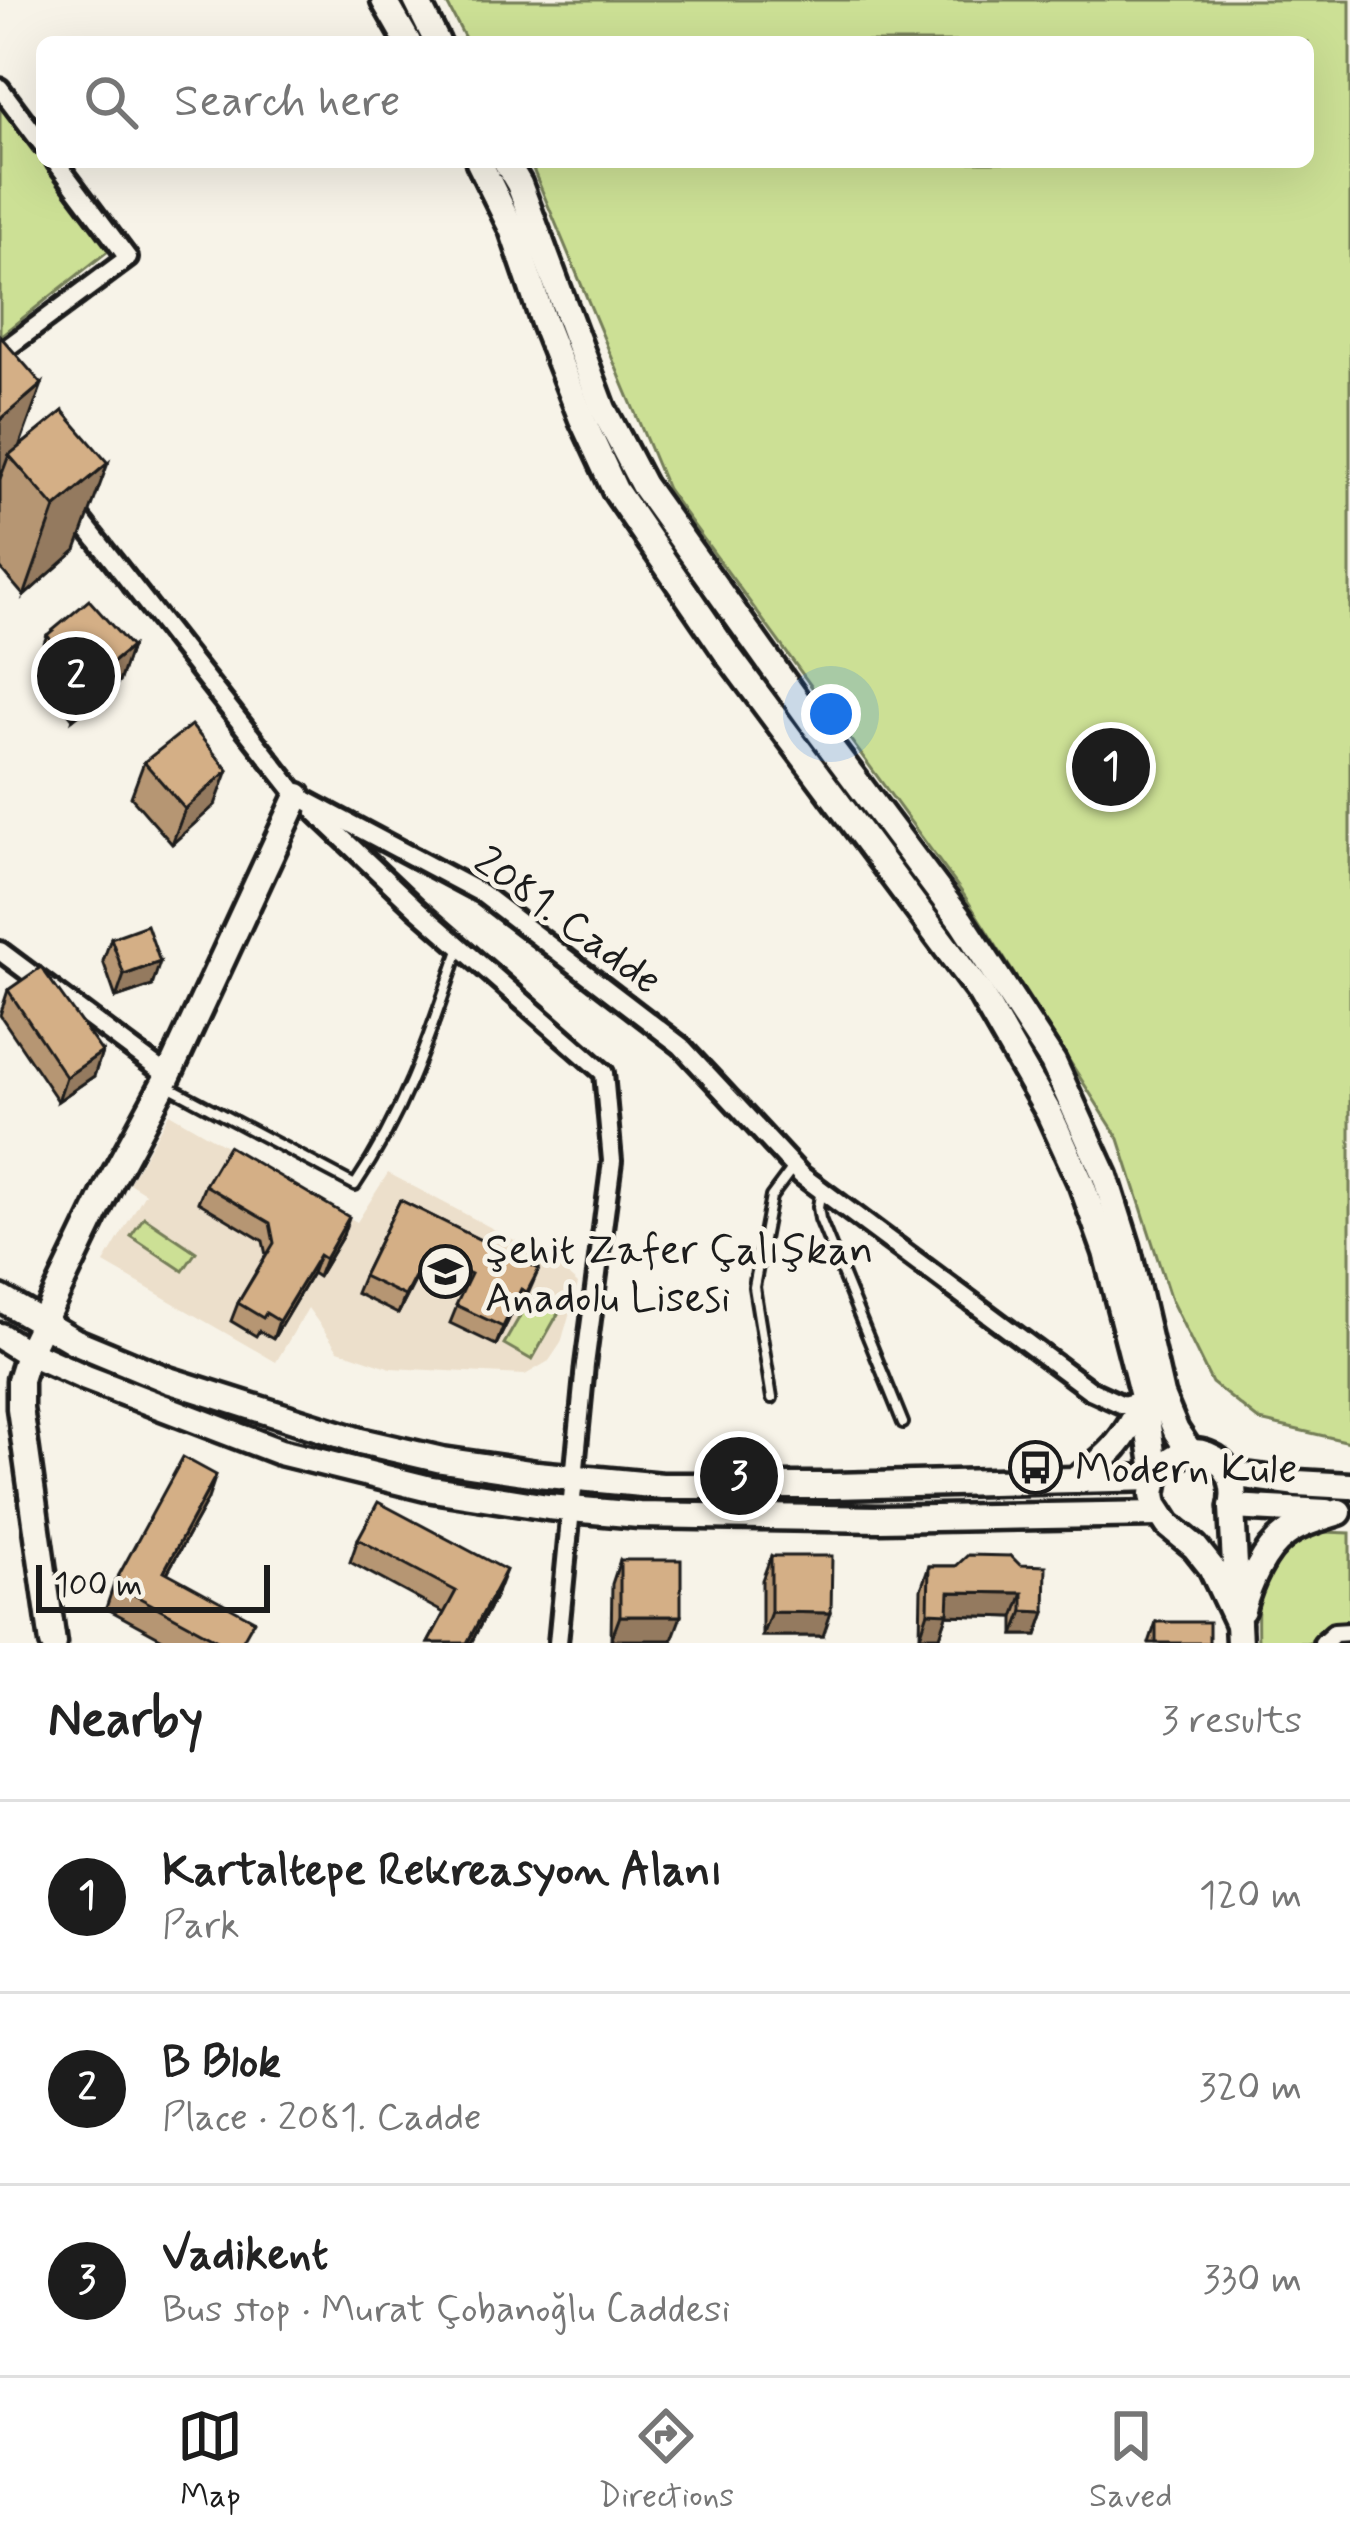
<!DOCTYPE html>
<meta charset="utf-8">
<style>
:root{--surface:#fff;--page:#f2f2f2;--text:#222;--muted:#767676;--line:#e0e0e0;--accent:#1c1c1c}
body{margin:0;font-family:Mynerve,sans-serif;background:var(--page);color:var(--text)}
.scale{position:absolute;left:36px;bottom:30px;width:234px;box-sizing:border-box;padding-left:12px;border:6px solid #1c1c1c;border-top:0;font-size:33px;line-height:42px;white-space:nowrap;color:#1c1c1c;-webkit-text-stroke:9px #f7f3e8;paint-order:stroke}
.you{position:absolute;left:831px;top:714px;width:42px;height:42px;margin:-30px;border:9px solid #fff;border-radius:50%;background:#1a73e8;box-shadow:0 0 0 18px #1a73e833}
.badge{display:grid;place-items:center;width:78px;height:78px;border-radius:50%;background:var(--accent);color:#fff;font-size:39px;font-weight:700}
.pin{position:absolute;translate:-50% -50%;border:6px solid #fff;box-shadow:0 3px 12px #0006}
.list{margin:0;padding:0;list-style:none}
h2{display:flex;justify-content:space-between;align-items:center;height:156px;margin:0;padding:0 48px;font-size:51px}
h2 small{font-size:39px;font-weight:400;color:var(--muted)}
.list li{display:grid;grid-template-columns:78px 1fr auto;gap:36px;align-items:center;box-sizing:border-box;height:192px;padding:0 48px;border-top:3px solid var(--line)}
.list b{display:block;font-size:45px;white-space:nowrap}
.list p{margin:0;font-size:39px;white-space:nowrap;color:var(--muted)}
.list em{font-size:39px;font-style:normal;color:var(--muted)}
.icon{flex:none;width:66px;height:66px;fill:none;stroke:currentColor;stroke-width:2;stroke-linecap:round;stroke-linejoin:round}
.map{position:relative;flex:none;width:1350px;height:1643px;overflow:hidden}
.search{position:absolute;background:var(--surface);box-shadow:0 12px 48px #0002;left:36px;right:36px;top:36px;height:132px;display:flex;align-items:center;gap:30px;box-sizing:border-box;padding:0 42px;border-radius:18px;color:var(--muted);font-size:45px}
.sheet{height:732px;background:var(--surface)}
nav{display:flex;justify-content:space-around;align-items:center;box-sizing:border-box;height:168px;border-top:3px solid var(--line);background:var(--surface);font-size:33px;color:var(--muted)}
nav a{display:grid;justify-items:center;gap:6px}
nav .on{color:var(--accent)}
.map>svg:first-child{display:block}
</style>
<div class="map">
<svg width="1350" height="1643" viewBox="0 0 1350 1643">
<rect width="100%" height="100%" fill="#f7f3e8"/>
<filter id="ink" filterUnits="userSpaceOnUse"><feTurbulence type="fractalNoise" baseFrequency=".00833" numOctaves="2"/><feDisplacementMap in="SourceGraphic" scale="24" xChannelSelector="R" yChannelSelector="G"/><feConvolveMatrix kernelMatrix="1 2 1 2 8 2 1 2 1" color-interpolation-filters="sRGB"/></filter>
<g filter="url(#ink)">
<polygon fill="#ecdfcb" points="169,1113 357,1222 388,1173 550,1259 578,1284 561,1343 549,1361 525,1375 391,1368 338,1350 308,1308 276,1362 104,1263 145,1193 129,1183"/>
<g fill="#cce095" stroke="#747e58" stroke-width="3">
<polygon points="445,0 1350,0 1350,1442 1260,1421 1212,1383 1171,1300 1119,1139 964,895 667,489 530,162 1308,162 1308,42 467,42"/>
<polygon points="0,99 42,154 42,162 48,162 112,248 0,336"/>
<polygon points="144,1217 196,1252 183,1271 131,1236"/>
<polygon points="531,1297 559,1312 532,1360 504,1344"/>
<path d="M1324,1532L1350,1533V1643H1258C1256,1584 1259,1547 1324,1532Z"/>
</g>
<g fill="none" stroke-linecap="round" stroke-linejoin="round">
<defs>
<g id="lane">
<path d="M170,1087L355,1185C407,1108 430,1034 460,947"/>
<polyline points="821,1189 818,1207 820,1219 903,1423"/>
<polyline points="772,1398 754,1287 771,1197 794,1166"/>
</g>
<g id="street">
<polyline points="0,88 42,144"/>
<polyline points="0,353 128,258 56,162"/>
<polyline points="74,511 298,796 481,893 681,1046 801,1175 1090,1390 1123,1405 1149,1398"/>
<polyline points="316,813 416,908 604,1073 612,1161 585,1365 558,1643"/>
<polyline points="0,951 168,1076"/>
<polyline points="1323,1643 1334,1633 1350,1632"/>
</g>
<g id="secondary">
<polyline points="384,0 408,42"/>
<polyline points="416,0 437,42"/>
<polyline points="479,162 512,229 544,323 582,419 615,490 728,655 980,993 1049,1113 1082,1185 1106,1252 1144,1400 1156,1478 1153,1494 1155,1505 1168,1525 1195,1547 1211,1567 1238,1624"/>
<polyline points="506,162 519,184 603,409 643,485 820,733 961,921 1053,1062 1105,1176 1127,1246 1161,1395 1176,1431 1190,1452"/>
<polyline points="0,1298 74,1341 168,1380 360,1441 442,1460 537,1474 662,1486 834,1486 1156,1478"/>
<polyline points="0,1336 19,1348 86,1378 280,1452 426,1488 548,1507 639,1515 880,1519 1159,1514"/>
<polyline points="1230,1474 1297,1483 1350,1486"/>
<path d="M1156,1478C1180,1430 1244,1454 1232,1507L1239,1643"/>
<path d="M1076,1480C1112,1454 1124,1441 1143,1402"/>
<polyline points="1232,1507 1326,1512"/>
<path d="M1242,1610C1249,1584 1263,1551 1285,1535C1300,1523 1322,1518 1339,1512"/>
<polyline points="53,1643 20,1408 20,1380 29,1351 110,1183 168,1076 298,796"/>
</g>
</defs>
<use href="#lane" stroke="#1c1c1c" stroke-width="16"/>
<use href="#street" stroke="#1c1c1c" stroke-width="26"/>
<use href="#secondary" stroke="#1c1c1c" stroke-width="33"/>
<use href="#lane" stroke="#f7f3e8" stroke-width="8"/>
<use href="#street" stroke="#f7f3e8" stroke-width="16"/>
<use href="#secondary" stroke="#f7f3e8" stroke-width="24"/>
</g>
<g fill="#b69673" stroke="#1c1c1c" stroke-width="3">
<polygon points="0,336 19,447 63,411 76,550 24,596 0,568"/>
<polygon points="47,635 131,647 119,682 73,719 34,670"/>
<polygon points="144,762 215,805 172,844 131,797"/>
<polygon points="111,938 152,986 116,998 103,961"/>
<polygon points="8,990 102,1052 94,1076 58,1101 0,1015"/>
<polygon points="205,1185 343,1235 318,1277 312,1273 273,1339 259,1331 256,1336 231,1321 238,1303 266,1255 263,1241 198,1202"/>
<polygon points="400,1200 539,1269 521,1310 515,1307 496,1345 450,1323 463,1291 420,1271 398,1314 356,1293 363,1276"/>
<polygon points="208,1499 167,1573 245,1643 170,1643 106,1608 114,1584"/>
<polygon points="358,1539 497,1593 471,1643 428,1643 444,1613 350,1562"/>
<polygon points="771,1556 823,1636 762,1636 762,1580"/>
<polygon points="1011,1556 1045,1612 1037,1635 1014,1635 1014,1617 947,1615 940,1636 920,1636 921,1589 929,1566 956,1566"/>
<polygon points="620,1560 672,1640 611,1640 612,1584"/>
<polygon points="1156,1622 1209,1643 1149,1643"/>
</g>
<g fill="#947a5e" stroke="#1c1c1c" stroke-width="3">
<polygon points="42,384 14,461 9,455 0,479 0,420"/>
<polygon points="108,463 76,550 24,596 55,508"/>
<polygon points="131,647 119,682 73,719 85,685"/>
<polygon points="228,770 215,805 172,844 185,809"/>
<polygon points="160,962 152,986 116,998 124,975"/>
<polygon points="102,1052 94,1076 58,1101 66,1077"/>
<polygon points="349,1217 343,1235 318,1277 325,1259"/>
<polygon points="427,1253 420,1271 398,1314 405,1296"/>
<polygon points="319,1255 312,1273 273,1339 279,1321"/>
<polygon points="521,1289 515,1307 496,1345 503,1327"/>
<polygon points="216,1475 208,1499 155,1595 164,1571"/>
<polygon points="506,1570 497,1593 471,1643 467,1643"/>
<polygon points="949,1592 1023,1593 1014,1617 947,1615 940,1636 920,1636 928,1612"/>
<polygon points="1023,1611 1045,1612 1037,1635 1014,1635"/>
<polygon points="771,1612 831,1613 823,1636 762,1636"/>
<polygon points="620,1616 681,1616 672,1640 611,1640"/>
</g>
<g fill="#d4af86" stroke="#1c1c1c" stroke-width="3">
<polygon points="0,336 42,384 0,420"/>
<polygon points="63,411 108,463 55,508 9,455"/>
<polygon points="89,600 131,647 85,685 47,635"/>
<polygon points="191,725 228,770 185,809 144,762"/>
<polygon points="147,925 160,962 124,975 111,938"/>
<polygon points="41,967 102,1052 66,1077 8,990"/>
<polygon points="228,1146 349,1217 325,1259 319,1255 279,1321 266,1313 263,1318 238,1303 274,1243 270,1223 205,1185"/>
<polygon points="400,1200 539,1269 527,1292 521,1289 503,1327 456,1305 471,1274 427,1253 405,1296 363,1276"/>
<polygon points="183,1457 216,1475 164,1571 254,1620 241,1643 223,1643 114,1584"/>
<polygon points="378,1502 506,1570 467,1643 428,1643 456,1591 358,1539"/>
<polygon points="968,1555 1011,1556 1020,1565 1046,1566 1045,1612 1023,1611 1023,1593 949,1592 948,1613 928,1612 929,1566 956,1566"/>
<polygon points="771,1556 832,1556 831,1613 771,1612"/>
<rect x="620" y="1560" width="61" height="56"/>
<rect x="1156" y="1622" width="53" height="21"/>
</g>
</g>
<defs>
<symbol id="school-ring" viewBox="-11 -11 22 22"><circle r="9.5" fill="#f7f3e8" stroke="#1c1c1c" stroke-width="1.5"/><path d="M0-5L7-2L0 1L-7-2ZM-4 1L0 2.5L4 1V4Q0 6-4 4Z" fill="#1c1c1c"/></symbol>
<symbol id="bus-ring" viewBox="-11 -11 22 22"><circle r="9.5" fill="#f7f3e8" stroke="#1c1c1c" stroke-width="1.5"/><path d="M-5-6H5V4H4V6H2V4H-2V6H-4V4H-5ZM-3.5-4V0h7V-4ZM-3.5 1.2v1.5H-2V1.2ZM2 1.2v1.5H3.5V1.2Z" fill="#1c1c1c"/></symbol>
</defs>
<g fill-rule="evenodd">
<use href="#school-ring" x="416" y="1242" width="59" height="59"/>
<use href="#bus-ring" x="1006" y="1438" width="59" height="59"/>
</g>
<g text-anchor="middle" stroke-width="10" stroke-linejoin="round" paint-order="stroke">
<g font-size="42" fill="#1c1c1c" stroke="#f7f3e8">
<text transform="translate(569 919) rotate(36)" y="15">2081. Cadde</text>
</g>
<g font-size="42" fill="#1c1c1c" stroke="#f7f3e8" text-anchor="start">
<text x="485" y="1263">Şehit Zafer Çalışkan<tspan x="485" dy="48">Anadolu Lisesi</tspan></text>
<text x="1075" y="1482">Modern Kule</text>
</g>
</g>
</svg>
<div class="scale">100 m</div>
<div class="you"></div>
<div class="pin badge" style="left:1111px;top:767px">1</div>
<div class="pin badge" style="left:76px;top:676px">2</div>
<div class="pin badge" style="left:739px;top:1476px">3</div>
<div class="search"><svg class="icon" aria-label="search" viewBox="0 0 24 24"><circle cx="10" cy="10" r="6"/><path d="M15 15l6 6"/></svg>Search here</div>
</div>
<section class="sheet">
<h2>Nearby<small>3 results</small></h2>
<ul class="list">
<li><span class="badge">1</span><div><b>Kartaltepe Rekreasyon Alanı</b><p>Park</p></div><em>120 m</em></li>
<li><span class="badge">2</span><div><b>B Blok</b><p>Place · 2081. Cadde</p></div><em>320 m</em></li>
<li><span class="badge">3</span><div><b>Vadikent</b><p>Bus stop · Murat Çobanoğlu Caddesi</p></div><em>330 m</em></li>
</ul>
</section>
<nav>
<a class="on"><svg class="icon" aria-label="map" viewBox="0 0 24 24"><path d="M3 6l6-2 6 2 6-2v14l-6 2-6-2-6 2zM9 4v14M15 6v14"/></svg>Map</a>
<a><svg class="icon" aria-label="directions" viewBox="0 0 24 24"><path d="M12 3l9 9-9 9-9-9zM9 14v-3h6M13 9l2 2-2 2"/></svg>Directions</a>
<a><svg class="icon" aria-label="saved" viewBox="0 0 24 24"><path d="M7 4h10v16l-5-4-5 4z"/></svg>Saved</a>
</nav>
